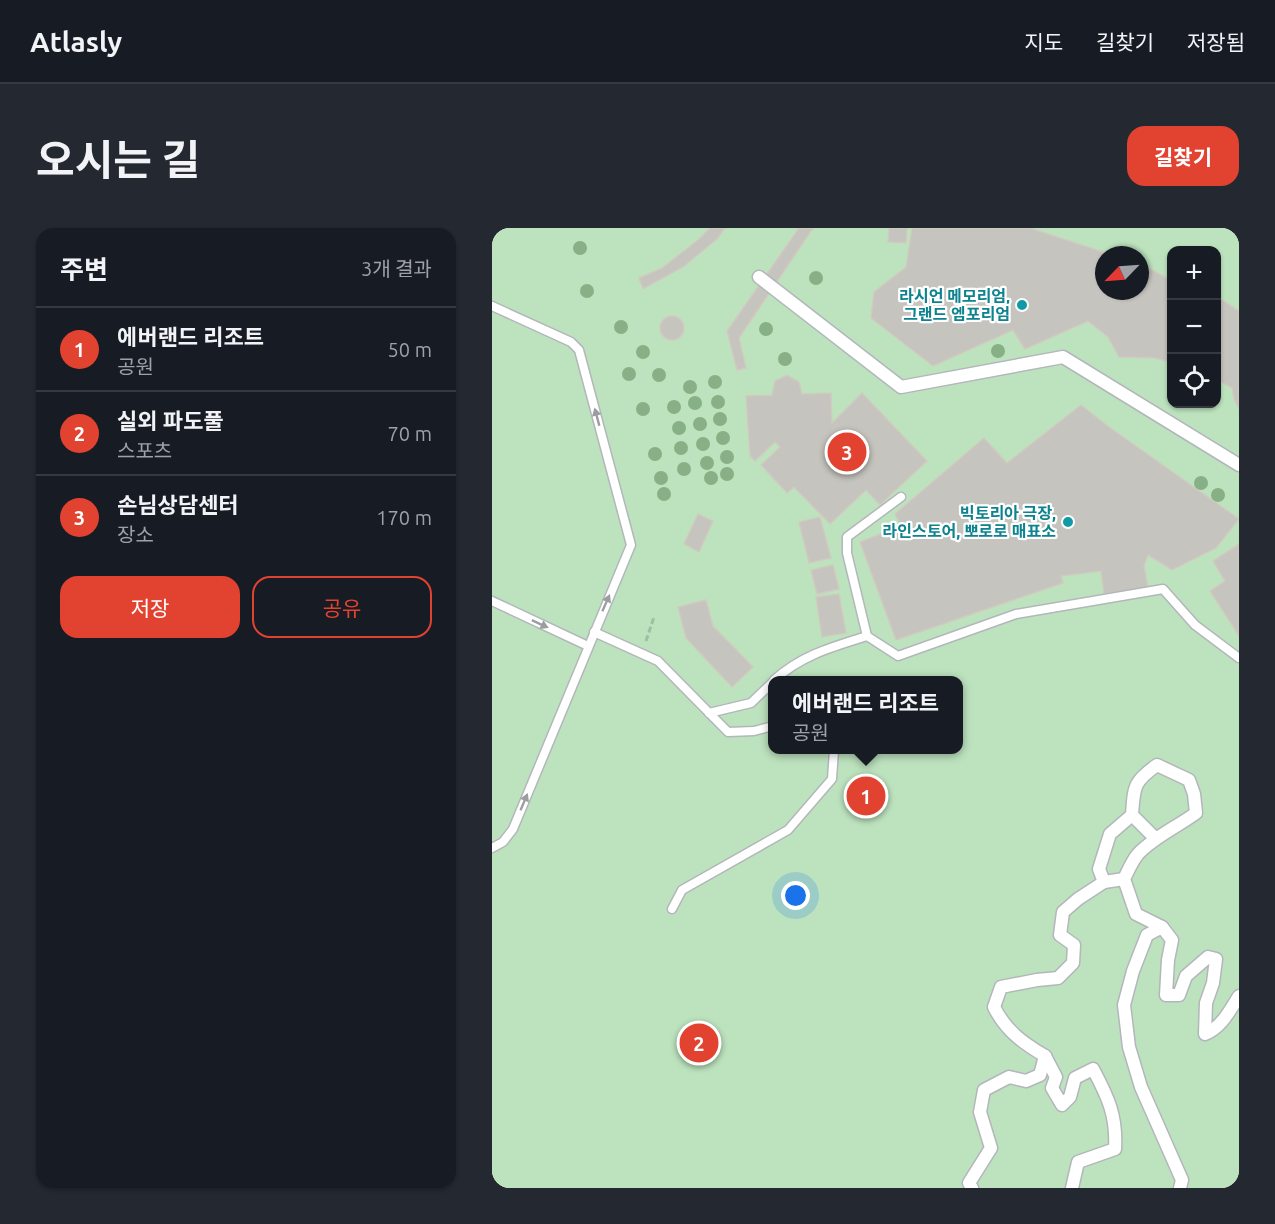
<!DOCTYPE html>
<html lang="ko">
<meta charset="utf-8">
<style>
:root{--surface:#171b24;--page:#242831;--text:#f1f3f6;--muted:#9ea1a6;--line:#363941;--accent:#e24230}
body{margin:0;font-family:Ubuntu,"Noto Sans KR",sans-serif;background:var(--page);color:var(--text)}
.controls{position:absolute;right:18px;top:18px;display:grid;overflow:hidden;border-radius:12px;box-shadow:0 2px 4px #0004}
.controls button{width:54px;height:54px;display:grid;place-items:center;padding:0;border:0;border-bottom:2px solid var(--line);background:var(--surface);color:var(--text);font:30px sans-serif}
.compass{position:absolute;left:603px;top:18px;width:54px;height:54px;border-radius:50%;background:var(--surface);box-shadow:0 2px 4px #0004;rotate:245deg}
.you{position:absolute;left:304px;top:668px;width:21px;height:21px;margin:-15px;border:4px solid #fff;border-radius:50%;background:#1a73e8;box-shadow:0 0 0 9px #1a73e833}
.badge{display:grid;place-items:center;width:39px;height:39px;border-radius:50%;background:var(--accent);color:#fff;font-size:20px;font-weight:700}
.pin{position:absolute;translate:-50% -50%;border:3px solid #fff;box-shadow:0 2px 6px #0006}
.popup{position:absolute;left:276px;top:448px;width:195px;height:78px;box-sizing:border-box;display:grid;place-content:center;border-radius:12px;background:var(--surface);filter:drop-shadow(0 2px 4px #0005);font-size:20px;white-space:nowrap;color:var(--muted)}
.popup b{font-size:22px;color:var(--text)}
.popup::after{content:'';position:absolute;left:50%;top:100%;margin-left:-12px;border:12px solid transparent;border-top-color:var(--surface)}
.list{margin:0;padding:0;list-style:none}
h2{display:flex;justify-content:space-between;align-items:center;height:78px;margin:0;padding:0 24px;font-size:26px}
h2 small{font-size:20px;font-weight:400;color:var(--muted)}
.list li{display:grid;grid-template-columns:39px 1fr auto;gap:18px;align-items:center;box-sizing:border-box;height:84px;padding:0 24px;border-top:2px solid var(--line)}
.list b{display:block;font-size:22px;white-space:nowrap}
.list p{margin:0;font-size:20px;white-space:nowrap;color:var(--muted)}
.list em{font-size:20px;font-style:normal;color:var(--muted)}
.actions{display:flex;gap:12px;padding:18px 24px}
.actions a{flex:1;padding:14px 0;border:2px solid var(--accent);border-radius:18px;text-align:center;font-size:21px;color:var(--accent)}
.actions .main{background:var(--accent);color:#fff}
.icon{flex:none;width:33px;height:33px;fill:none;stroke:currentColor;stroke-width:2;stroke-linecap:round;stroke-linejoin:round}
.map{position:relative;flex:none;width:747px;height:960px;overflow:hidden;border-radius:18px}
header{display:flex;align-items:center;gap:36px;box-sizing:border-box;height:84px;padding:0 30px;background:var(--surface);border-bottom:2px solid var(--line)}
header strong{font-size:28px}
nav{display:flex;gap:33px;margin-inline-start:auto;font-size:21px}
.intro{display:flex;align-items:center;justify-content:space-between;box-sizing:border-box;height:144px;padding:0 36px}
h1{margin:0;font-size:42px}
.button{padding:15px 27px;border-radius:18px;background:var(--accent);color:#fff;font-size:21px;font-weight:700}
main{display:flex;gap:36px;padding:0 36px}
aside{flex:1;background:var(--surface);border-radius:18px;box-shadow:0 2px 4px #0004}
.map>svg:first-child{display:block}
</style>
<header>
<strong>Atlasly</strong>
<nav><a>지도</a><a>길찾기</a><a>저장됨</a></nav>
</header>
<div class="intro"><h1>오시는 길</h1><a class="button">길찾기</a></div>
<main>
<aside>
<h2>주변<small>3개 결과</small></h2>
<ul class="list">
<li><span class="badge">1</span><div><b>에버랜드 리조트</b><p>공원</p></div><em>50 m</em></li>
<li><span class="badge">2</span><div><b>실외 파도풀</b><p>스포츠</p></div><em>70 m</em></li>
<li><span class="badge">3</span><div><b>손님상담센터</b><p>장소</p></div><em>170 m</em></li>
</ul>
<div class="actions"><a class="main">저장</a><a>공유</a></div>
</aside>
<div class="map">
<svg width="747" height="960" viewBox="0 0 747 960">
<rect width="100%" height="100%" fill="#ece9e0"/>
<path fill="#bde3be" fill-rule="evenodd" d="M0,0H747V960H0ZM680,22H724V176H680ZM612,27H648V63H612ZM281,452H467V522H281Z"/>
<g fill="#c6c4be" stroke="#d0cbbf" stroke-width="1.5">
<polygon points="218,0 233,0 225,11 191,39 151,61 147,50 170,40 206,12"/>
<polygon points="307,0 321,0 247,110 254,140 245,142 235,103"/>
<polygon points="397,0 415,0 414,15 396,14"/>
<polygon points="420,0 538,0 617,26 623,20 635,27 612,27 612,63 648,63 648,35 680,53 680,134 662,130 627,129 616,109 596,93 533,121 521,102 441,138 379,90 382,64 414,39"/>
<polygon points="724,68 747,83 747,181 742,171 740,160 726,152 724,153"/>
<circle cx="180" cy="100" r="12"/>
<polygon points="295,147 307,154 310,166 339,165 340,195 370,165 435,233 388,277 374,262 338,296 302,259 295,265 269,237 288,219 283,214 263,233 258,228 254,168 280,167 283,153"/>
<polygon points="589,177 617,199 747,291 724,320 680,342 656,327 652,338 656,359 612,366 609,343 569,348 571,355 404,412 368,314 409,298 403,286 492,210 515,235"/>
<polygon points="206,286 221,293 207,324 192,316"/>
<polygon points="328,289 339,330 317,335 307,294"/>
<polygon points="747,316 747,408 718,363 733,353 721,333"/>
<polygon points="341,337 347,361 325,366 319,342"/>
<polygon points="347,366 354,405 330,409 324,369"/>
<polygon points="214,372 221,398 261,439 240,459 194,410 186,379"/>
</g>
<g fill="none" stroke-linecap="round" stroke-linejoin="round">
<defs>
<g id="service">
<polyline points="0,78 79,114 87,122 139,317 21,601 11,614 0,620"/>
<polyline points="0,373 96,418"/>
<polyline points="102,404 166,433 236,504 262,503 281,498"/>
<polyline points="375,408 406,428 524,386 671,361 703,397 747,430"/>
<path d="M282,452C310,427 340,419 375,408L355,325V309L409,269"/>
<polyline points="217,485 259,475 281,454"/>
<polyline points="180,681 190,662 296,602 340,551 342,522"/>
</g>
<g id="pedestrian">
<polyline points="267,49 409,159 571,129 747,237"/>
<polyline points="640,587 663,610"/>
<path d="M632,651L612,654L607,641L618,606L640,587C642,559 641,554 665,537L697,552L702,566L704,585C685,599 662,609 646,626C640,633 636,643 632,651L644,686L670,699"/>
<path d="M553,828L564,849L560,860L570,877L578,869L583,850L601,841C616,869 625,888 623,921L586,934L580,960"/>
<path d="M480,960L477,955L499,920L488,884L492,862L517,849L534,853L548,847L553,828C531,815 514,803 502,779L509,759L545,752L566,750L581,735L582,717L568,707L571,684L586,671L612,654"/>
<path d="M688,960L690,952L649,859L637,819L632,777L641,743L655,707L670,699L680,712L676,732L674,767H687L694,748L716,729L724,731L721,755L714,775L713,806C730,799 738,782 747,768"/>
</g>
</defs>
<use href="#service" stroke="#b3b6bb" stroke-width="11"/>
<use href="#pedestrian" stroke="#b3b6bb" stroke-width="15"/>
<polyline stroke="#97c3a4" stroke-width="3" stroke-dasharray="6 3" stroke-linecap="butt" points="154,413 162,389"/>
<use href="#service" stroke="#fff" stroke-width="8"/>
<use href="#pedestrian" stroke="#fff" stroke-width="12"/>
</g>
<g fill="#88b086">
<circle cx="88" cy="20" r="7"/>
<circle cx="324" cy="50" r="7"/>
<circle cx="95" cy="63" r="7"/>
<circle cx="129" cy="99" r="7"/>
<circle cx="274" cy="101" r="7"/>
<circle cx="506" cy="123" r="7"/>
<circle cx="151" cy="124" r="7"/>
<circle cx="293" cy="131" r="7"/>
<circle cx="137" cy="146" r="7"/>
<circle cx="167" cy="147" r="7"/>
<circle cx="223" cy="154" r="7"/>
<circle cx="198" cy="159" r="7"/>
<circle cx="226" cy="174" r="7"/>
<circle cx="203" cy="175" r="7"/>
<circle cx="182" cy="179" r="7"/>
<circle cx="151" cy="181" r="7"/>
<circle cx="228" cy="191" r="7"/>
<circle cx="208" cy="196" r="7"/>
<circle cx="187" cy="200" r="7"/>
<circle cx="231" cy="210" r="7"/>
<circle cx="211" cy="216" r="7"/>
<circle cx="189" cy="220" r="7"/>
<circle cx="163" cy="226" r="7"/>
<circle cx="235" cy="229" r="7"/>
<circle cx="215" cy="235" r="7"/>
<circle cx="192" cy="241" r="7"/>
<circle cx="235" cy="246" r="7"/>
<circle cx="169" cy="250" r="7"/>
<circle cx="219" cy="250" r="7"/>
<circle cx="709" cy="255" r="7"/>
<circle cx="172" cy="266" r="7"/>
<circle cx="726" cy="267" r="7"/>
</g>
<defs><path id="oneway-solid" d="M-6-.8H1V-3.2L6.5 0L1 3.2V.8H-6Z" transform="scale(1.5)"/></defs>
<g fill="#9b9da0">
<use href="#oneway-solid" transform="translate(105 189) rotate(-105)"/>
<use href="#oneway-solid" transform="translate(114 375) rotate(-66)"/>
<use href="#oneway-solid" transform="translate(48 396) rotate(25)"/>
<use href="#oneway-solid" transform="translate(32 574) rotate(-67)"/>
</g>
<g fill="#0f9aa8" stroke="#fff" stroke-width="2">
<circle cx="530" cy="77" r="6"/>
<circle cx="576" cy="294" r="6"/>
</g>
<g text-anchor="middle" stroke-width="4.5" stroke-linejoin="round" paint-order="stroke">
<g font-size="16" font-weight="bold" fill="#0d838f" stroke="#fff" text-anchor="end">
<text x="518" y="74">라시언 메모리엄,<tspan x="518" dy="18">그랜드 엠포리엄</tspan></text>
<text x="564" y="291">빅토리아 극장,<tspan x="564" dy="18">라인스토어, 뽀로로 매표소</tspan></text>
</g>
</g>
</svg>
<div class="controls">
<button>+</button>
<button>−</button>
<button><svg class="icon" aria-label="locate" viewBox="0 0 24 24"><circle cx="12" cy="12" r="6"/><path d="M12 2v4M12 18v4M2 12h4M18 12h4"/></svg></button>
</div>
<svg class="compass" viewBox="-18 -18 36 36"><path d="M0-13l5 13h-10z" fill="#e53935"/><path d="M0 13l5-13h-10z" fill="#9ea1a6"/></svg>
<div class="you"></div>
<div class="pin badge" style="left:374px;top:568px">1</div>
<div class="popup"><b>에버랜드 리조트</b>공원</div>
<div class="pin badge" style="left:207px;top:815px">2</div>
<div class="pin badge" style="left:355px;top:224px">3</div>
</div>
</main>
